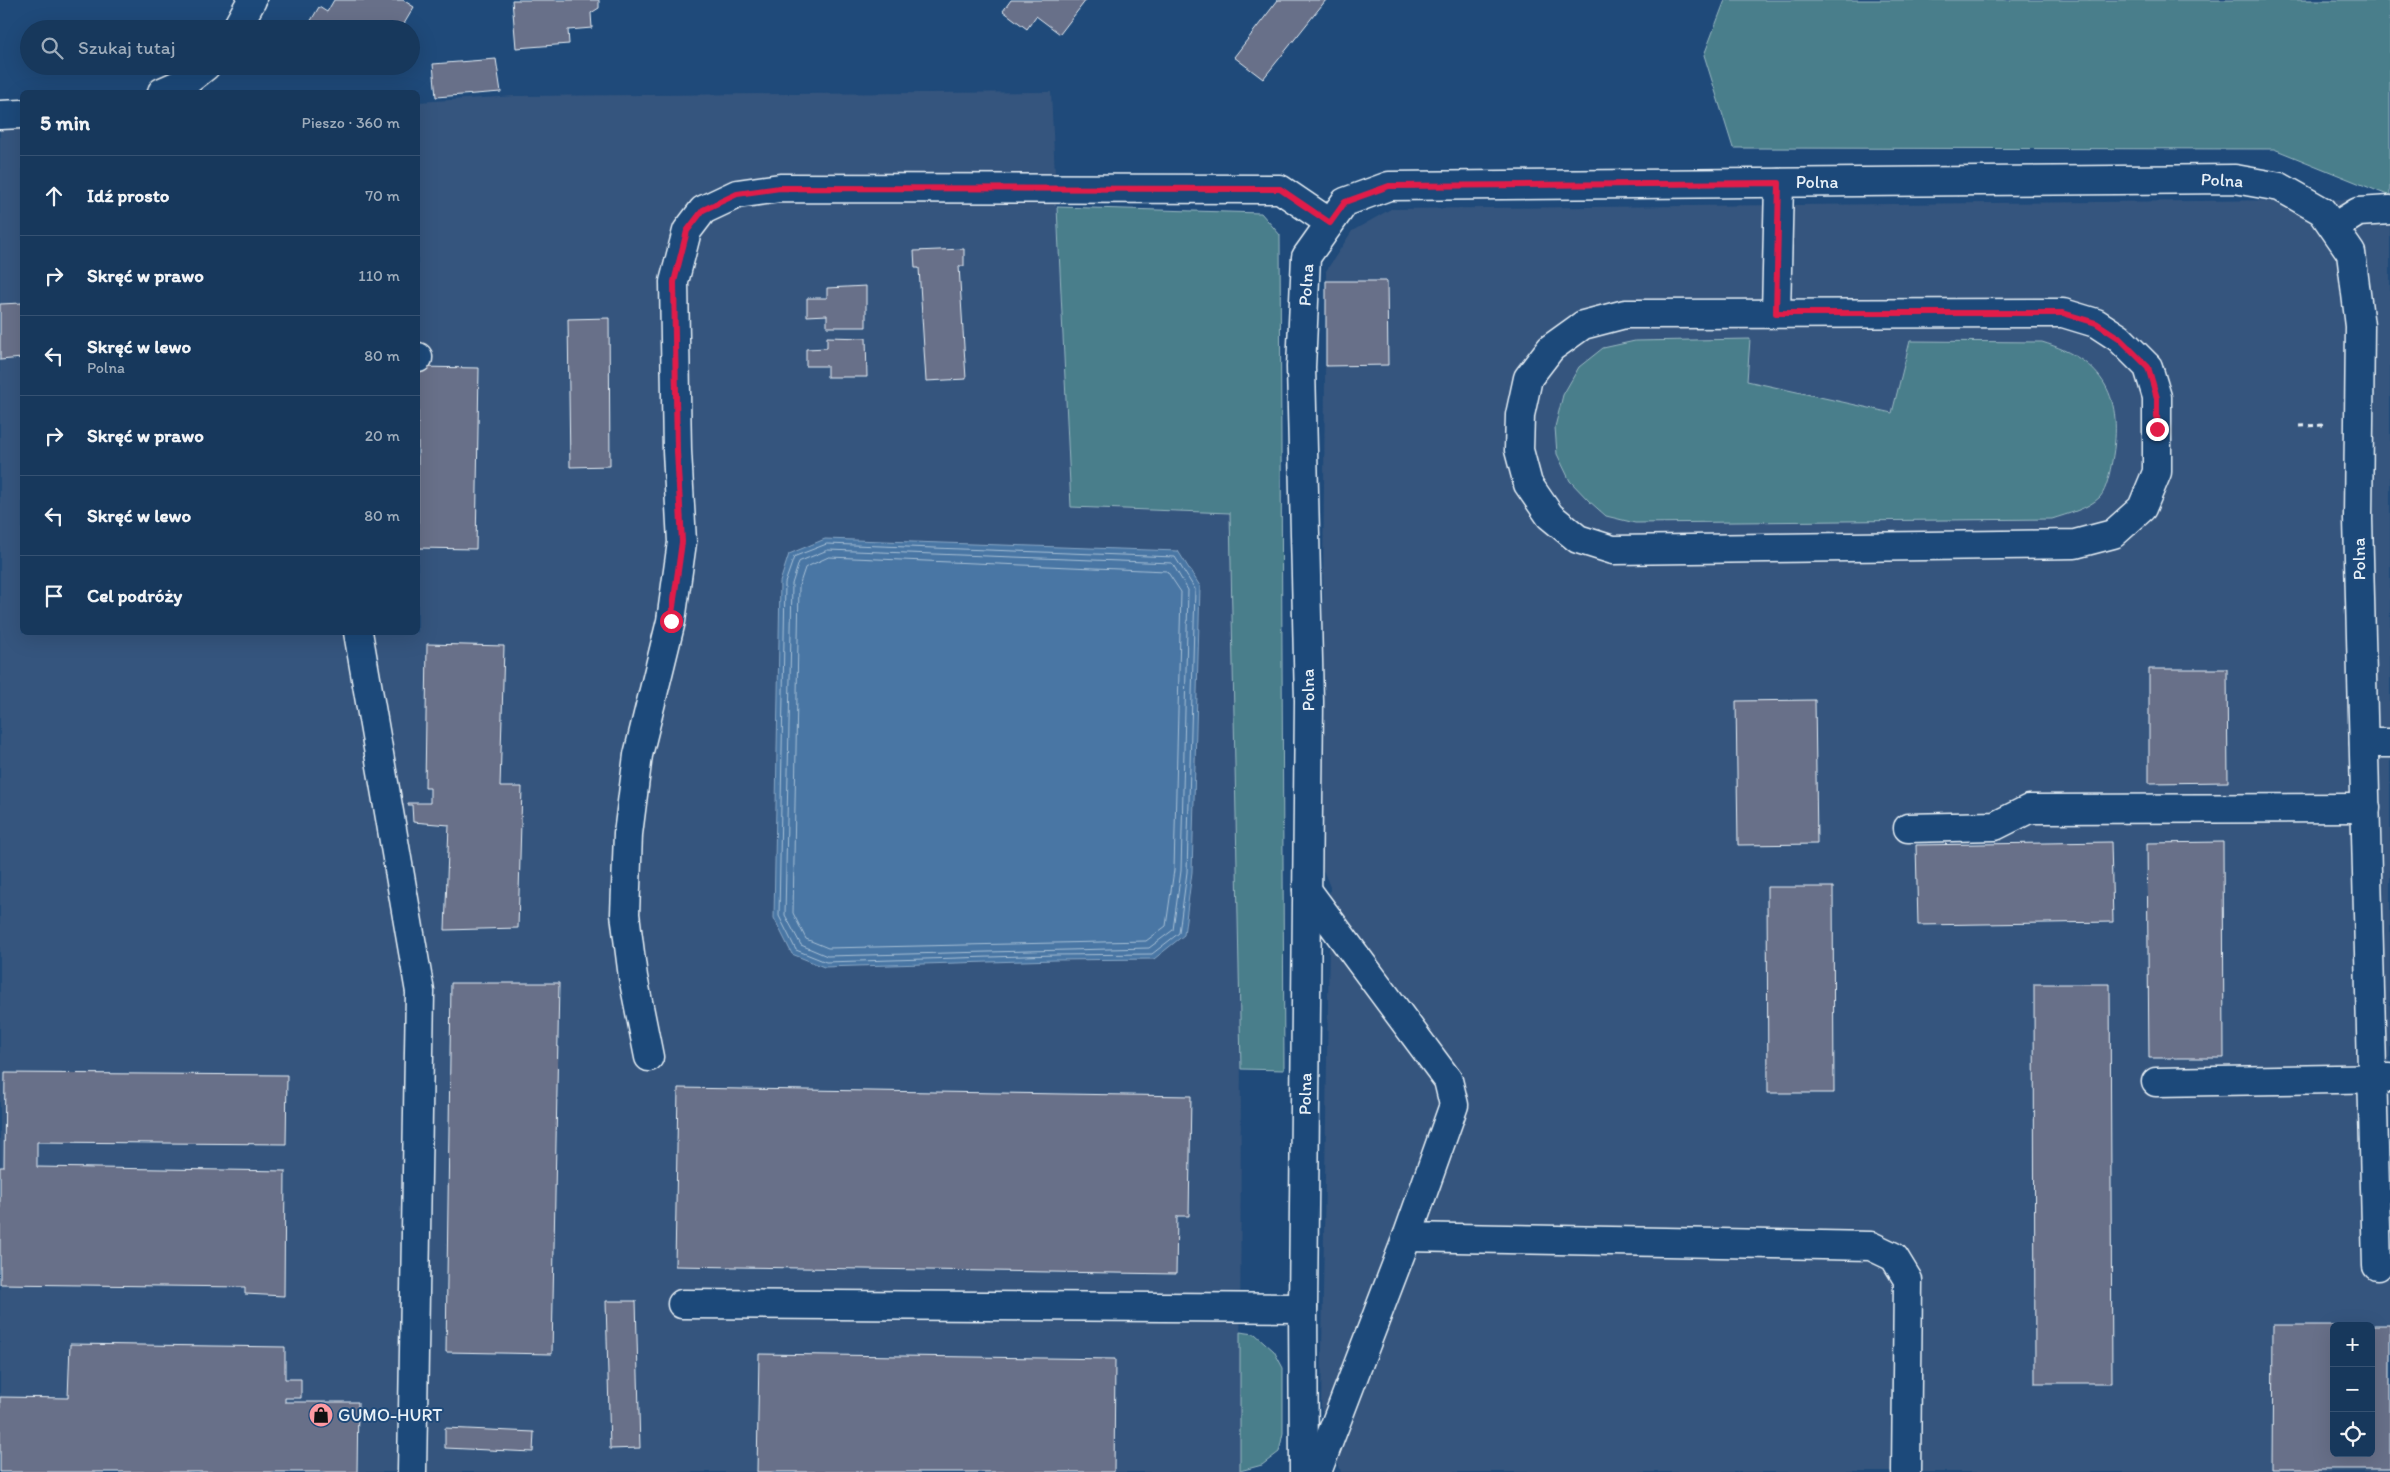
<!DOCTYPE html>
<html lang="pl">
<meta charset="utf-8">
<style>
:root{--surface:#17385c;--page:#203f62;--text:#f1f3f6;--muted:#9eacbb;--line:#365272}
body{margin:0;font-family:Itim,sans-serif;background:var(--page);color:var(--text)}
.controls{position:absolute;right:15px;bottom:15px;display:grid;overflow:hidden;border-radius:8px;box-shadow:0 5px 20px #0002}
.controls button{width:45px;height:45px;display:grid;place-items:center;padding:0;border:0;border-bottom:1px solid var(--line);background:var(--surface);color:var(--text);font:25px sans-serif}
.stop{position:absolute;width:15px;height:15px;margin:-11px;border:4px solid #e11d48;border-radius:50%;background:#fff}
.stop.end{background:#e11d48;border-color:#fff;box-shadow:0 1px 5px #0008}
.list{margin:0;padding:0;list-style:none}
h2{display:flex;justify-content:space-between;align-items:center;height:65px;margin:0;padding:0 20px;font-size:21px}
h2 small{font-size:16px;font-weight:400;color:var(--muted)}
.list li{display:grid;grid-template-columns:32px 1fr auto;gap:15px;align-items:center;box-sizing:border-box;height:80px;padding:0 20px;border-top:1px solid var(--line)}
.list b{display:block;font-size:19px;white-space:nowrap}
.list p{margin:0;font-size:16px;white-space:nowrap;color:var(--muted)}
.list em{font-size:16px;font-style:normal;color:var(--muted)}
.icon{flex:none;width:28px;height:28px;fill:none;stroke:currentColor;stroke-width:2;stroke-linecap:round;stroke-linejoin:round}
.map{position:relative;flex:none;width:2390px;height:1472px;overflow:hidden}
.search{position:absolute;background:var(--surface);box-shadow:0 5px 20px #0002;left:20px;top:20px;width:400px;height:55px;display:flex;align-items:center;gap:12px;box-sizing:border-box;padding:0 18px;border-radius:28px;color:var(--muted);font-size:19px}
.panel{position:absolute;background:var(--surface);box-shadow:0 5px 20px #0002;left:20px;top:90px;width:400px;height:545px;border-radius:8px}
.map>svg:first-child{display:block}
</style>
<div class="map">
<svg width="2390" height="1472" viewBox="0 0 2390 1472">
<rect width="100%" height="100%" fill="#1f4a7a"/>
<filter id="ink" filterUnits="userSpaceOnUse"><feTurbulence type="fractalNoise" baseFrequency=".02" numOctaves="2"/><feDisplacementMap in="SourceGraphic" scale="10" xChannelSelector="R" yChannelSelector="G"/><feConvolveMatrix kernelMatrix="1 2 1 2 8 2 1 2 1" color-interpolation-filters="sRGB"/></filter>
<g filter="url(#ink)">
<g fill="#35557e" fill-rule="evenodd">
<polygon points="1051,92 1071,507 1230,513 1241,993 1240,1472 0,1472 0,128 22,127 22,632 418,632 418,102 516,96"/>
<path d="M2390,199V1472H1341L1321,1408L1330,887L1321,865L1322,698L1326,271L1352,231L1391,209ZM2334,1326H2371V1453H2334Z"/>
</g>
<g fill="#4a7e8b" stroke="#99b8c2">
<polygon points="1725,0 2390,0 2390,196 2274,149 1733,148 1704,55"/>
<polygon points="1057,207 1261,213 1280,235 1284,1070 1241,1069 1230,513 1071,507"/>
<path d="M1750,339L1747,381L1892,413L1910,341L2042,342C2105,361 2124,398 2112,461C2110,471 2107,489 2100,497C2088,509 2067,514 2052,519L1635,523L1606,516L1589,501L1570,481L1557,454L1555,427L1563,395L1579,367L1603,348L1635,341Z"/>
<polygon points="1240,1332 1255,1334 1274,1351 1283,1368 1283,1433 1279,1452 1262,1465 1240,1471"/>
</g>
<polygon fill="#4876a4" stroke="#88a7c6" points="825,539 1178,551 1200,586 1192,872 1184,935 1154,959 1056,960 824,967 792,954 774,918 780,582 789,554"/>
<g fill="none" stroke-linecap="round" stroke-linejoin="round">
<g stroke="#a8c0d6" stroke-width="1">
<polygon points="827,544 1175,557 1195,589 1187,872 1179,933 1152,954 1056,955 826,962 796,950 779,916 785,583 794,557"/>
<polygon points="828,550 1172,563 1188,590 1181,871 1173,930 1149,948 827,956 801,945 785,915 792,584 799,562"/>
<polygon points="829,557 1167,571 1181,592 1174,870 1166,926 1146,941 828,948 806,939 793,913 799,586 805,568"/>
</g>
</g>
<g fill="#676f89" stroke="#e8f1f8" fill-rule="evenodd">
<polygon points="334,0 403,0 414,7 401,29 306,29 319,7 327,12"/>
<polygon points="512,0 599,0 599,8 591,13 592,28 568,30 569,44 516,48"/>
<polygon points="1011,0 1086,0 1060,34 1036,16 1027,29 1003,11"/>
<polygon points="1278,0 1326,0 1263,79 1234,57"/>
<polygon points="496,59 501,92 436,97 433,64"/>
<polygon points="964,249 964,266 959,266 966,379 926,381 919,268 915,268 914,251"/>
<polygon points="1326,281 1387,281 1388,365 1326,366"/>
<polygon points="866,286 866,327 827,327 827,315 807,316 807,298 827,298 827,288"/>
<polygon points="22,303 22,358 0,360 0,304"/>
<polygon points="609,318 610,466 570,467 568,319"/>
<polygon points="827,337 866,338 867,377 827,377 827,366 806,366 806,349 827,348"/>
<polygon points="418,367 479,368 476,549 418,548"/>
<polygon points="427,644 504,646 500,787 522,787 518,928 445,930 449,825 413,822 412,805 408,805 408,803 430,803 430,788 425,788"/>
<polygon points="2149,669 2227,669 2228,782 2149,783"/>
<polygon points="1815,700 1817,844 1738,845 1736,701"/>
<polygon points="2111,842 2113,922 1918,925 1916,845"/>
<polygon points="2223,842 2224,1058 2149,1058 2147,843"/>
<polygon points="1767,887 1833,887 1834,1093 1768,1093"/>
<polygon points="451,983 559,983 552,1354 446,1352"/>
<polygon points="2034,984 2110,984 2112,1383 2035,1383"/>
<polygon points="5,1073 287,1075 286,1144 37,1142 37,1167 285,1171 284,1296 245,1294 245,1287 0,1284 0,1167 4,1167"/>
<polygon points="678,1088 1191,1096 1189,1216 1177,1216 1176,1274 675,1266"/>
<polygon points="606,1301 636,1301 640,1448 610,1449"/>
<path d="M2273,1325H2390V1469H2272ZM2334,1326H2371V1453H2334Z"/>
<polygon points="70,1344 285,1347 285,1379 301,1379 301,1398 285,1398 285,1402 358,1402 357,1472 0,1472 0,1397 68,1398"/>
<polygon points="759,1354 1115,1359 1114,1472 757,1472"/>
<polygon points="445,1428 534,1432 533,1452 445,1448"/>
</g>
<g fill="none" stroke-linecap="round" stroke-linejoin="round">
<defs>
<g id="minor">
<polyline points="236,29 252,0"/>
<polyline points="162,92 187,81 206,66"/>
<polyline points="0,115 22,114"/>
<polyline points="2334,227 2358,212 2390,210"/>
<polyline points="1776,313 1779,183"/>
<polygon points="2063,313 2096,323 2119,338 2148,367 2157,397 2157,472 2142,508 2113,534 2075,544 1613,550 1578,539 1550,516 1528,484 1519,450 1520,415 1528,378 1551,348 1583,325 1625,314"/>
<polyline points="418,357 418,358"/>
<polyline points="358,632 420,992 412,1472"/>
<polyline points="2364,743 2390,743"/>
<polyline points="1908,828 1995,826 2029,809 2366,808"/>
<polyline points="1307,890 1448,1080 1454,1105 1407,1237 1871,1246 1894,1257 1908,1280 1906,1472"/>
<polyline points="649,1057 633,977 625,914 628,834 638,755 671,621 682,542 677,451 674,282 687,231 703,210 737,194 780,188 1280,189 1330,223"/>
<polyline points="2156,1082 2390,1078"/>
<polyline points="682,1304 1303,1308"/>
<polyline points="1304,1472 1303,1308 1309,701 1301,367 1306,257 1345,202 1389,186 2235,179 2280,187 2322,211 2351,253 2360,326 2358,519 2377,1266"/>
<polyline points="1317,1472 1407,1237"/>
</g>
</defs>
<use href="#minor" stroke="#e8f1f8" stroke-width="31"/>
<polyline stroke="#e8f1f8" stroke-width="3" stroke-dasharray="5 4" stroke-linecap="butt" points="2300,426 2326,425"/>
<use href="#minor" stroke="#1f4a7a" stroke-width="28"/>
</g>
</g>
<g fill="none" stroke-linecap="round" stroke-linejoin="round" filter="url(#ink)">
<polyline stroke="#e11d48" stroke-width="6" points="671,621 682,542 677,451 674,282 687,231 703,210 737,194 780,188 1280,189 1330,223 1345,202 1389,186 1779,183 1776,313 2063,313 2096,323 2119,338 2148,367 2157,398 2157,429"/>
</g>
<defs>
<symbol id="shop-disc" viewBox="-11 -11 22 22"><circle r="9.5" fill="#ff9aa2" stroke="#1f4a7a"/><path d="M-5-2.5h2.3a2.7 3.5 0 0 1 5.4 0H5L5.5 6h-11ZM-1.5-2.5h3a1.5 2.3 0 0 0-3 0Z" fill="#111"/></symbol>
</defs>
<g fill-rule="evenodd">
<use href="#shop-disc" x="307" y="1401" width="28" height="28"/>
</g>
<g text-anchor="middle" stroke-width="4" stroke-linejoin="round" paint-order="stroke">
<g font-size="18" fill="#e8f1f8" stroke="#1f4a7a">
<text transform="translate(2222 180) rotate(3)" y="6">Polna</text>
<text x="1817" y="188">Polna</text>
<text transform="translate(1306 285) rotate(-86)" y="6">Polna</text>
<text transform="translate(2359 559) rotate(-91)" y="6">Polna</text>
<text transform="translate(1308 690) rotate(-91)" y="6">Polna</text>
<text transform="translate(1305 1094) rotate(-89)" y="6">Polna</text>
</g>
<g font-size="18" fill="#e8f1f8" stroke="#1f4a7a" text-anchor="start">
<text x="338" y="1421">GUMO-HURT</text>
</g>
</g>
</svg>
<div class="controls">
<button>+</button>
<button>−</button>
<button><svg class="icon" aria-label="locate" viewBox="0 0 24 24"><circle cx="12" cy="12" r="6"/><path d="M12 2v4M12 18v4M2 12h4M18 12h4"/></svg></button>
</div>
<div class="stop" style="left:671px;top:621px"></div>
<div class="stop end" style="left:2157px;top:429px"></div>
<div class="search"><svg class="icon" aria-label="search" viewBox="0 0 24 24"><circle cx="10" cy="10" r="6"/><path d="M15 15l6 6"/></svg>Szukaj tutaj</div>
<section class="panel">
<h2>5 min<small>Pieszo · 360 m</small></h2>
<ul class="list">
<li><svg class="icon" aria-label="ahead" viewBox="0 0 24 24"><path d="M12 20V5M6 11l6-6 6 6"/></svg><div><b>Idź prosto</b></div><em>70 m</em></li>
<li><svg class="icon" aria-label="right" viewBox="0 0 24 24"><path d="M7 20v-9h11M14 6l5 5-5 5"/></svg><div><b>Skręć w prawo</b></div><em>110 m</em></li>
<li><svg class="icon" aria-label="left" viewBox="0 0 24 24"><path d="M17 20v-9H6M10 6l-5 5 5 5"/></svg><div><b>Skręć w lewo</b><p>Polna</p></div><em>80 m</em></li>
<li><svg class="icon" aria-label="right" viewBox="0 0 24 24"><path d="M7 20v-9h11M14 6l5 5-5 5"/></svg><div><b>Skręć w prawo</b></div><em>20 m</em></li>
<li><svg class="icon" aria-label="left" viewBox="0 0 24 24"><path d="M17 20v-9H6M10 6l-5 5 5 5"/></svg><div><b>Skręć w lewo</b></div><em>80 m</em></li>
<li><svg class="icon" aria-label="arrive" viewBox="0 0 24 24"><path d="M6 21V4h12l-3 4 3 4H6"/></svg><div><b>Cel podróży</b></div></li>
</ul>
</section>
</div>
